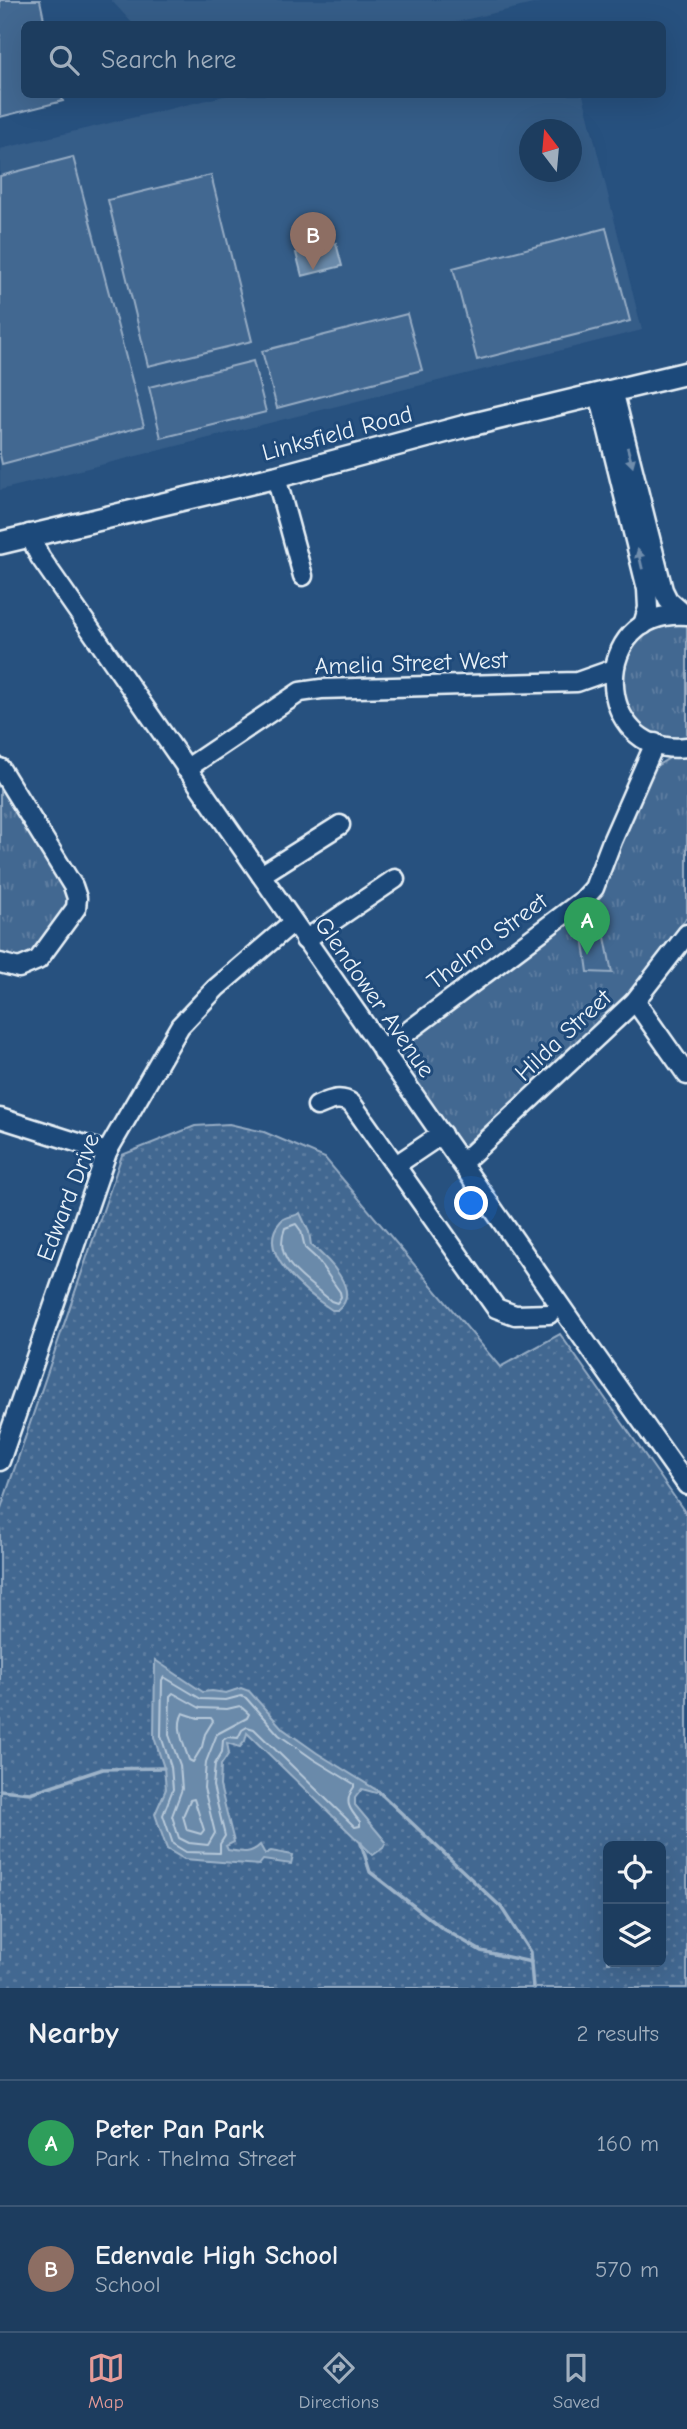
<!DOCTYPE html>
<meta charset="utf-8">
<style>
:root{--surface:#1d3d5f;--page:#2a4868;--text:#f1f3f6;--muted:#a0aebd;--line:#3b5674;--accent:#e69b98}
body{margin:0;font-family:"Comic Neue",sans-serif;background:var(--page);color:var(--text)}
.controls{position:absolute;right:21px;bottom:21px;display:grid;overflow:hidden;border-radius:10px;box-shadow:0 7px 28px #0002}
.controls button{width:63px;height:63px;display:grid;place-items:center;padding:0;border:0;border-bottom:2px solid var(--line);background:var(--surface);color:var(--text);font:35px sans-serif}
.compass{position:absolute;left:519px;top:119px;width:63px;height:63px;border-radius:50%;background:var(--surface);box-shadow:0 7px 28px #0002;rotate:344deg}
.you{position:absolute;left:472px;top:1204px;width:24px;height:24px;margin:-18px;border:5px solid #fff;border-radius:50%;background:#1a73e8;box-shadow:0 0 0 10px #1a73e833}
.badge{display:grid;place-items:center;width:46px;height:46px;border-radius:50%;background:var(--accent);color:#fff;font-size:23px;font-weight:700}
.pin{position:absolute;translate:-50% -58px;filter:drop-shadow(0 2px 4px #0008)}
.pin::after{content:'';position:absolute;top:37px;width:24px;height:21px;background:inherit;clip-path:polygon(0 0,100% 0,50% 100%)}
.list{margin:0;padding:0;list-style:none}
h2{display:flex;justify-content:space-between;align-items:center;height:91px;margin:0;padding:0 28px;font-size:30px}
h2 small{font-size:23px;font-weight:400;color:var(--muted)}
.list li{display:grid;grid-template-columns:46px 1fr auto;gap:21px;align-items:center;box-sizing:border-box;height:126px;padding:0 28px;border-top:2px solid var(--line)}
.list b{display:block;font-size:26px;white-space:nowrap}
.list p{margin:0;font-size:23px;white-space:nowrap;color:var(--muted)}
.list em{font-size:23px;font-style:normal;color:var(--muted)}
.icon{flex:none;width:38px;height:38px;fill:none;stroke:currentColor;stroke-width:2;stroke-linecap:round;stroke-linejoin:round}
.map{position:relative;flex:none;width:687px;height:1988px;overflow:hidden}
.search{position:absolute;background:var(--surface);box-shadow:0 7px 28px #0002;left:21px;right:21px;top:21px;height:77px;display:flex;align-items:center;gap:18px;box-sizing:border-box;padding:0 24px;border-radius:10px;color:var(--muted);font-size:26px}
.sheet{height:343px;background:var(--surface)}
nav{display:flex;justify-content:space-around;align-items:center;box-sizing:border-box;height:98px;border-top:2px solid var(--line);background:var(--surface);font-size:19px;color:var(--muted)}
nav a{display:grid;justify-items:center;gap:4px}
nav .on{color:var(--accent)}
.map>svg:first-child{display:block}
</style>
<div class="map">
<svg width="687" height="1988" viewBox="0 0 687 1988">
<defs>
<pattern id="grass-dots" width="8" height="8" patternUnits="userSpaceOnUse" patternTransform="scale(1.75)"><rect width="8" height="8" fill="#436891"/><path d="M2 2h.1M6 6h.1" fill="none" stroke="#5e7ea1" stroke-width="1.8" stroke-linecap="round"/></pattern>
<pattern id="park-tufts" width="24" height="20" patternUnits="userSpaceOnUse" patternTransform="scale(1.75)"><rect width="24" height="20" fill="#436891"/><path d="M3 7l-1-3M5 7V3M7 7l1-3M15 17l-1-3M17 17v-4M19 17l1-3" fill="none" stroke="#5e7ea1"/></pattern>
</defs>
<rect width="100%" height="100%" fill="#27517f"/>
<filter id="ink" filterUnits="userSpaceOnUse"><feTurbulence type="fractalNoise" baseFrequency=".0143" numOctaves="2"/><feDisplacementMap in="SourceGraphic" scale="14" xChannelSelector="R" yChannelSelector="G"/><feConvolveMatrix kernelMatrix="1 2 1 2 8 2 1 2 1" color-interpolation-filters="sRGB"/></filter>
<g filter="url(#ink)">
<g fill="#355d88" fill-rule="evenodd">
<polygon points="111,0 550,0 447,24 133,24"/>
<path d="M228,95H583L642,330L0,490V149ZM530,130H572V172H530Z"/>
</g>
<path fill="url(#grass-dots)" stroke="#96acc4" stroke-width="2" fill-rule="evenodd" d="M229,1124L264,1132L325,1158L500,1367L560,1334L687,1515V1988H0V1511L122,1155L195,1126ZM608,1846H661V1962H608Z"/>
<g fill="url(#park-tufts)" stroke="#96acc4" stroke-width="2">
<path d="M687,623V739C677,738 664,739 655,735C609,714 611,649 655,628C664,624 677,624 687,623Z"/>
<polygon points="687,754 687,917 628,994 463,1147 394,1051 597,893 653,768 673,756"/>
<polygon points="0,755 78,885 40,964 0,966"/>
</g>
<g fill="#436891" stroke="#96acc4" stroke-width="2">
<polygon points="0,0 40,0 45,24 24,24 24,94 61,95 63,101 0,117"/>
<polygon points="73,157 144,426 2,464 0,455 0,176"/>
<polygon points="211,175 252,341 148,366 108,200"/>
<polygon points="606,228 630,321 477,360 453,268"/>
<polygon points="407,314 422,370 277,408 262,351"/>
<polygon points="253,361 266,412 161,438 149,387"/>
<polygon points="604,932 612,973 588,972 583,936"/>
</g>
<g fill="#6b8aaa" stroke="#9db3c9" stroke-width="2">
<polygon points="336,243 342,266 302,276 296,253"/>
<path d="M300,1213L309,1232L311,1245C327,1258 362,1291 338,1310H332C309,1295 252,1252 281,1221C285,1216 294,1217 300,1213Z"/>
<path d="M155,1660L203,1692L212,1691L226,1693L241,1688L249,1691L283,1729L317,1753L378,1791L376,1793L362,1789L355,1798V1805L386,1842L383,1848L373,1855L247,1733L245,1741L240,1747L227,1743L229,1753L221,1765L220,1786L234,1842L226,1846L228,1850C240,1852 250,1855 260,1845L265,1854L271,1851L293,1855L291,1864L263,1860L259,1865L184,1859L167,1849L155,1814L166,1789L164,1768L154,1737Z"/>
</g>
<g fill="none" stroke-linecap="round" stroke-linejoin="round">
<g stroke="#b6c8d9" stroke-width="2">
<path d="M296,1224L301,1231L305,1248L316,1258L340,1292L341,1297L337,1303L331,1301C309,1281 271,1263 285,1228Z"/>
<path d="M164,1677L201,1699L226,1700L241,1696L246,1698L279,1735L313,1759L354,1784V1787C343,1802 350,1810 360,1822V1826L355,1827L254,1729L247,1727L242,1730L238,1738L228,1737L223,1740L222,1752L215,1764L213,1786L225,1836L220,1844V1853L186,1852L173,1844L163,1815L173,1789L171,1767L161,1736L162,1680Z"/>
<polygon points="173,1693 200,1708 227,1709 240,1706 249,1714 247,1718 217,1734 206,1762 204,1788 215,1833 208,1845 189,1843 179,1838 172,1816 182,1789 180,1765 169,1735 170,1696"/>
<path d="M183,1713L198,1718H211L213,1721L205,1734L202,1747L193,1762L189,1760C184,1745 175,1727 183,1713Z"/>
<polygon points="194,1799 204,1830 201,1834 187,1830 183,1816 190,1800"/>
</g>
<g stroke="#9db3c9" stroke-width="3.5">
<polyline points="0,1790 30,1793 103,1769 164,1768"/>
<polyline points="378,1791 501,1907 530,1952 533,1988"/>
<polyline points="361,1843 370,1872 442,1928 481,1951 531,1962"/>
</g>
<defs>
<g id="minor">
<polyline points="613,390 663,590 668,600 684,614"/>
<polyline points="599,394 647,589 648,608 643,625"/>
<polyline points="276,477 303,576"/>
<polyline points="29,534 40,557 573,1324 687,1485"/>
<path d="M687,615C587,607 592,759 687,747"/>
<polyline points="0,768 73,886 77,898 76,908 38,960 19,968 0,963"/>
<polyline points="186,769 300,692 321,689 577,682 614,669"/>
<polyline points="261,875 340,825"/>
<polyline points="305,940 395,879"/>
<polyline points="635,1001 687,1075"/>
<polyline points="382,1051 583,900 594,888 612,841 655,743"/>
<path d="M317,1106C329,1101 340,1095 352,1104L496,1308L515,1315L549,1314"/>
<polyline points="0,1118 107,1152"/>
<polyline points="462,1163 635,1001 687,934"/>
<polyline points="396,1165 442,1134"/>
<polyline points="0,1461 107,1152 180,1026 216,988 293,922"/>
</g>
<polyline id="major" points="0,543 276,477 462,427 687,373"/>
</defs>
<use href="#minor" stroke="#e8f1f8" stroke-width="23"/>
<use href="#major" stroke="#e8f1f8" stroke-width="26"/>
<use href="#minor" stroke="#1f4a7a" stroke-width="18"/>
<use href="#major" stroke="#1f4a7a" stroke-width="21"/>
</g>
<defs><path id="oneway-solid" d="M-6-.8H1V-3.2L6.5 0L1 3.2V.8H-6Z" transform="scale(1.75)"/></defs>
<g fill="#6f8dac">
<use href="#oneway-solid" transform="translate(630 457) rotate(75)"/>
<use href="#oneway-solid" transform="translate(640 559) rotate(-103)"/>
</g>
</g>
<g text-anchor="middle" stroke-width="6" stroke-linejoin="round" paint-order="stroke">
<g font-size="24" fill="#e8f1f8" stroke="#1f4a7a">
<text transform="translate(337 433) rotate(-15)" y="8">Linksfield Road</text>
<text transform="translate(411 663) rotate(-2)" y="8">Amelia Street West</text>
<text transform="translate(487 941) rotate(-37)" y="8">Thelma Street</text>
<text transform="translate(375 997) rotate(55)" y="8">Glendower Avenue</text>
<text transform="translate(563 1035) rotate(-43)" y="8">Hilda Street</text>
<text transform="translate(68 1197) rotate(-69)" y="8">Edward Drive</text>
</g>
</g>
</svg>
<div class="controls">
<button><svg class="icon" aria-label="locate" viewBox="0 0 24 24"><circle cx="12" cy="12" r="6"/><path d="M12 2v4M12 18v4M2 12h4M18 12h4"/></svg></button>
<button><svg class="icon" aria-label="layers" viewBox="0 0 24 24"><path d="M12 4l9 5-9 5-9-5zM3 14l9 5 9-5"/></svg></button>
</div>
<svg class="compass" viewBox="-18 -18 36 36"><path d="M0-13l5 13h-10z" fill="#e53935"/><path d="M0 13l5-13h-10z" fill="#a0aebd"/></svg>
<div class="you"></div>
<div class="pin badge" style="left:587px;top:955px;background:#2e9e5b">A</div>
<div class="pin badge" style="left:313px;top:270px;background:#8d6e63">B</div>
<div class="search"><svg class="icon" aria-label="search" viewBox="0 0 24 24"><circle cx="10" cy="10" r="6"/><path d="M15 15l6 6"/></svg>Search here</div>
</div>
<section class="sheet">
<h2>Nearby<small>2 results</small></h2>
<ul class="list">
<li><span class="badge" style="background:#2e9e5b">A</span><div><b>Peter Pan Park</b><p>Park · Thelma Street</p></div><em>160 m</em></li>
<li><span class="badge" style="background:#8d6e63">B</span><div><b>Edenvale High School</b><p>School</p></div><em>570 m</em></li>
</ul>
</section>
<nav>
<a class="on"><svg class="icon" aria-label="map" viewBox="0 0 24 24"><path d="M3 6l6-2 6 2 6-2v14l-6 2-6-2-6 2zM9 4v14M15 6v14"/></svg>Map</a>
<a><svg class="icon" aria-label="directions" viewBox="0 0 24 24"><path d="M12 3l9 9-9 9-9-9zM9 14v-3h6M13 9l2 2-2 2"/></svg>Directions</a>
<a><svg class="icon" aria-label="saved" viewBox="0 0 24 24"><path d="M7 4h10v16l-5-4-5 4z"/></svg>Saved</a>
</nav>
